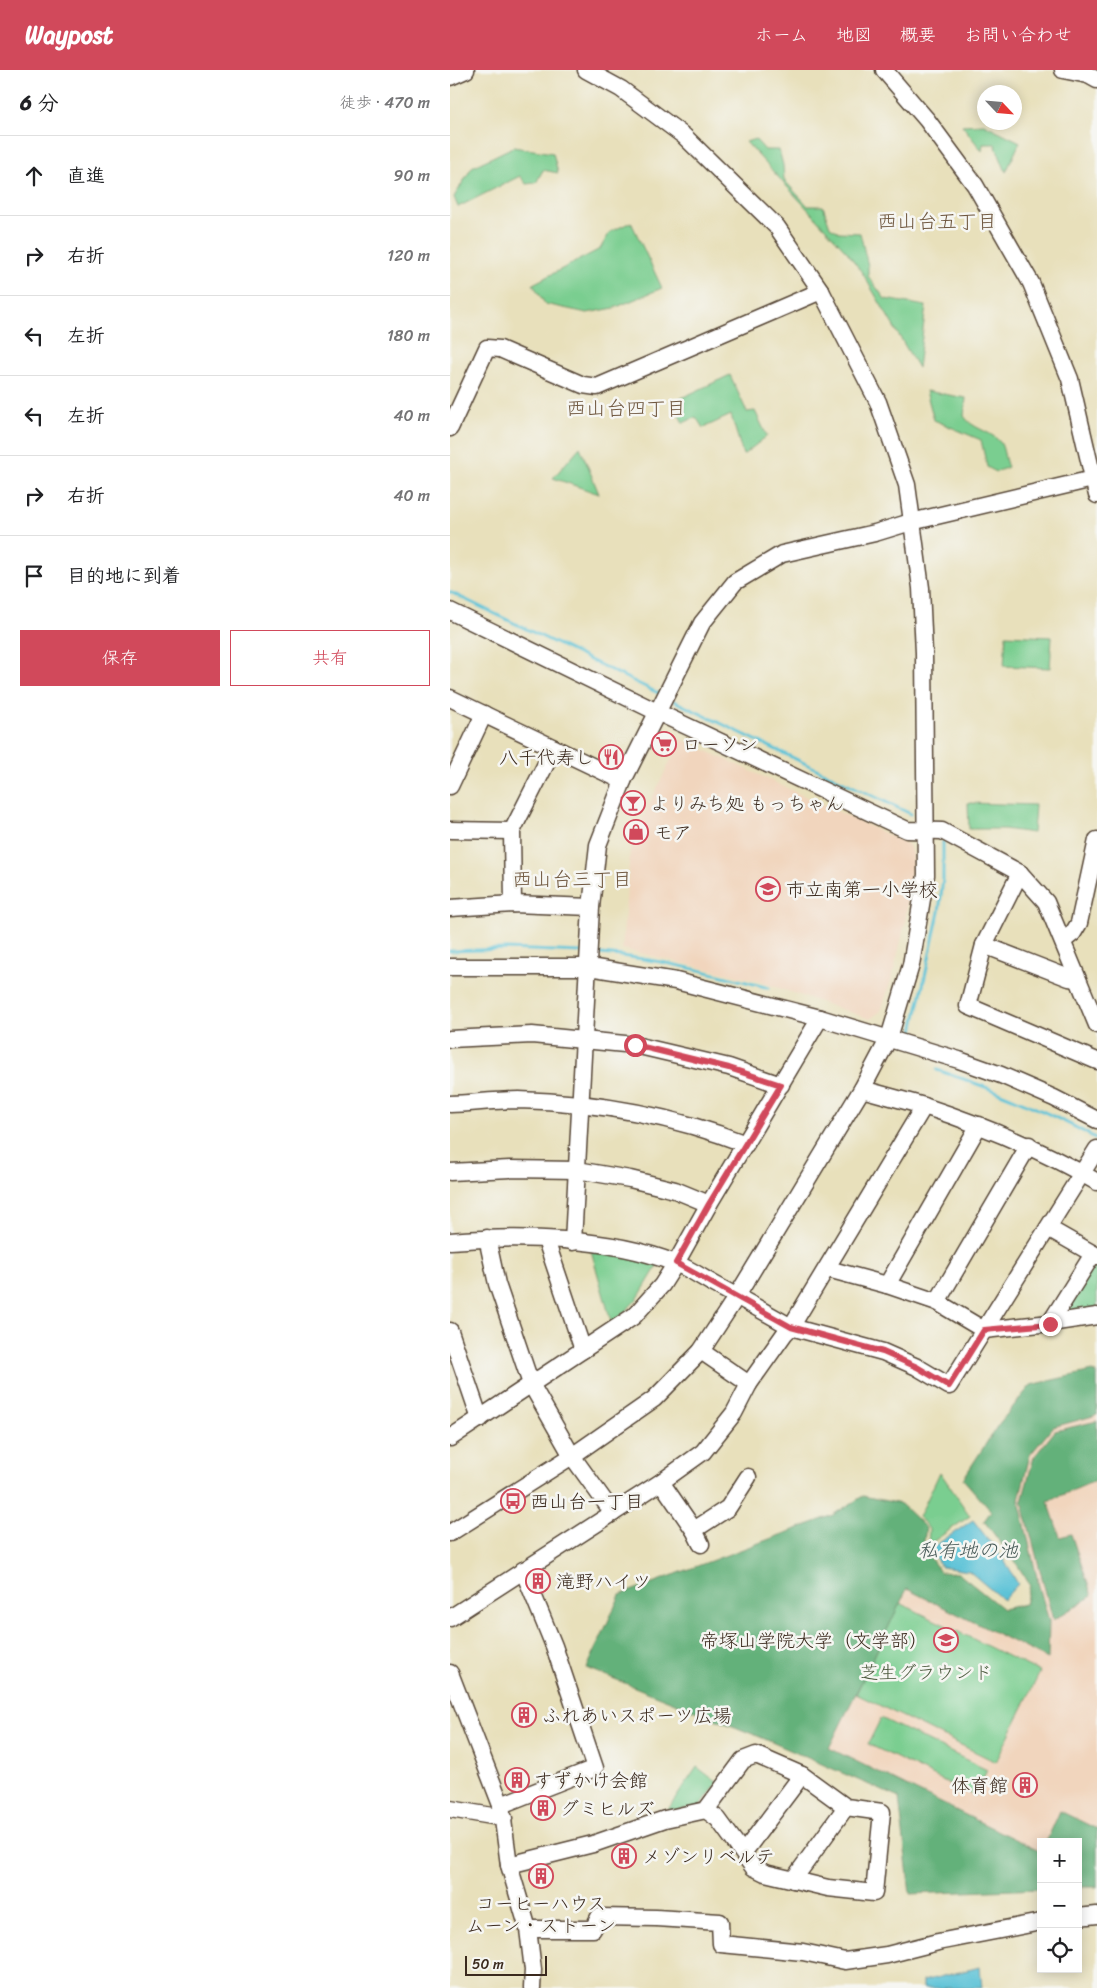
<!DOCTYPE html>
<html lang="ja">
<meta charset="utf-8">
<style>
:root{--surface:#fff;--page:#f6f6f6;--text:#202124;--muted:#757577;--line:#e0e0e0;--accent:#d1495b}
body{margin:0;font-family:Sriracha,"Klee One",sans-serif;background:var(--page);color:var(--text)}
.controls{position:absolute;right:15px;bottom:15px;display:grid;overflow:hidden;border-radius:0px;box-shadow:0 2px 12px #0003}
.controls button{width:45px;height:45px;display:grid;place-items:center;padding:0;border:0;border-bottom:1px solid var(--line);background:var(--surface);color:var(--text);font:25px sans-serif}
.compass{position:absolute;left:527px;top:15px;width:45px;height:45px;border-radius:50%;background:var(--surface);box-shadow:0 2px 12px #0003;rotate:116deg}
.scale{position:absolute;left:15px;bottom:12px;width:82px;box-sizing:border-box;padding-left:5px;border:2px solid #3b2a1e;border-top:0;font-size:14px;line-height:18px;white-space:nowrap;color:#3b2a1e;-webkit-text-stroke:4px #f6f6f2;paint-order:stroke}
.stop{position:absolute;width:15px;height:15px;margin:-11px;border:4px solid #d1495b;border-radius:50%;background:#fff}
.stop.end{background:#d1495b;border-color:#fff;box-shadow:0 1px 5px #0008}
.list{margin:0;padding:0;list-style:none}
h2{display:flex;justify-content:space-between;align-items:center;height:65px;margin:0;padding:0 20px;font-size:21px}
h2 small{font-size:16px;font-weight:400;color:var(--muted)}
.list li{display:grid;grid-template-columns:32px 1fr auto;gap:15px;align-items:center;box-sizing:border-box;height:80px;padding:0 20px;border-top:1px solid var(--line)}
.list b{display:block;font-size:19px;white-space:nowrap}
.list em{font-size:16px;font-style:normal;color:var(--muted)}
.actions{display:flex;gap:10px;padding:15px 20px}
.actions a{flex:1;padding:11px 0;border:1px solid var(--accent);border-radius:0px;text-align:center;font-size:18px;color:var(--accent)}
.actions .main{background:var(--accent);color:#fff}
.icon{flex:none;width:28px;height:28px;fill:none;stroke:currentColor;stroke-width:2;stroke-linecap:round;stroke-linejoin:round}
.map{position:relative;flex:none;width:647px;height:1918px;overflow:hidden}
header{display:flex;align-items:center;gap:30px;box-sizing:border-box;height:70px;padding:0 25px;background:var(--accent);color:#fff}
header strong{font-size:24px}
nav{display:flex;gap:28px;margin-inline-start:auto;font-size:18px}
main{display:flex}
aside{flex:1;background:var(--surface)}
.map>svg:first-child{display:block}
</style>
<header>
<strong>Waypost</strong>
<nav><a>ホーム</a><a>地図</a><a>概要</a><a>お問い合わせ</a></nav>
</header>
<main>
<aside>
<h2>6 分<small>徒歩 · 470 m</small></h2>
<ul class="list">
<li><svg class="icon" aria-label="ahead" viewBox="0 0 24 24"><path d="M12 20V5M6 11l6-6 6 6"/></svg><div><b>直進</b></div><em>90 m</em></li>
<li><svg class="icon" aria-label="right" viewBox="0 0 24 24"><path d="M7 20v-9h11M14 6l5 5-5 5"/></svg><div><b>右折</b></div><em>120 m</em></li>
<li><svg class="icon" aria-label="left" viewBox="0 0 24 24"><path d="M17 20v-9H6M10 6l-5 5 5 5"/></svg><div><b>左折</b></div><em>180 m</em></li>
<li><svg class="icon" aria-label="left" viewBox="0 0 24 24"><path d="M17 20v-9H6M10 6l-5 5 5 5"/></svg><div><b>左折</b></div><em>40 m</em></li>
<li><svg class="icon" aria-label="right" viewBox="0 0 24 24"><path d="M7 20v-9h11M14 6l5 5-5 5"/></svg><div><b>右折</b></div><em>40 m</em></li>
<li><svg class="icon" aria-label="arrive" viewBox="0 0 24 24"><path d="M6 21V4h12l-3 4 3 4H6"/></svg><div><b>目的地に到着</b></div></li>
</ul>
<div class="actions"><a class="main">保存</a><a>共有</a></div>
</aside>
<div class="map">
<svg width="647" height="1918" viewBox="0 0 647 1918">
<rect width="100%" height="100%" fill="#f6f6f2"/>
<filter id="ink" filterUnits="userSpaceOnUse"><feTurbulence type="fractalNoise" baseFrequency=".02" numOctaves="2"/><feDisplacementMap in="SourceGraphic" scale="10" xChannelSelector="R" yChannelSelector="G"/><feConvolveMatrix kernelMatrix="1 2 1 2 8 2 1 2 1" color-interpolation-filters="sRGB"/></filter>
<filter id="wash" filterUnits="userSpaceOnUse"><feTurbulence type="fractalNoise" baseFrequency=".0096" numOctaves="4" result="noise"/><feDisplacementMap in="SourceGraphic" scale="20" xChannelSelector="R" yChannelSelector="G"/><feGaussianBlur stdDeviation="1.12" result="paint"/><feColorMatrix in="noise" values="0 0 0 0 0 0 0 0 0 0 0 0 0 0 0 0 0 1.4 0 .05"/><feComposite in="paint" operator="in"/></filter>
<g filter="url(#wash)">
<rect width="100%" height="100%" fill="#e8e0bb"/>
<g fill="#f1d5bd">
<polygon points="231,669 458,774 463,784 455,854 443,904 431,941 420,949 308,911 172,879 180,782 185,763"/>
<polygon points="647,1345 647,1759 610,1741 596,1772 591,1772 590,1782 378,1678 457,1518 598,1588 599,1552 588,1515 569,1430 580,1385 604,1357"/>
</g>
<g fill="#7ace90" stroke="#5a7c57">
<polygon points="534,54 570,72 556,102 545,74 533,74 532,81 512,55"/>
<polygon points="305,69 315,80 329,80 333,95 334,110 358,136 373,136 380,157 389,162 410,163 418,196 418,206 435,229 476,236 468,298 413,204 398,183 296,72"/>
<polygon points="63,77 103,83 108,103 93,100 86,113 76,114 70,106 8,137 4,127 22,97"/>
<polygon points="181,152 212,218 164,238 137,243 95,234 83,214 150,179 160,162"/>
<polygon points="280,305 297,342 305,341 317,366 293,385 281,345 253,358 246,347 233,353 223,332"/>
<path d="M476,321L516,328L514,346C522,359 539,360 549,371C554,376 554,389 558,397L546,402L537,397L531,370L484,350Z"/>
<polygon points="130,377 149,424 103,408"/>
<polygon points="556,565 602,567 600,598 554,596"/>
<polygon points="518,733 585,735 583,763 554,759 519,759"/>
<polygon points="140,1177 209,1193 188,1228 162,1255"/>
<polygon points="647,1191 647,1241 619,1244 614,1240"/>
<polygon points="490,1402 520,1446 478,1475 479,1459 469,1447"/>
<polygon points="450,1533 590,1602 546,1692 406,1624"/>
<polygon points="431,1648 537,1700 525,1726 418,1674"/>
<polygon points="247,1697 268,1713 249,1737 217,1741"/>
</g>
<g fill="#63b17a" stroke="#4f6e4c">
<polygon points="642,1301 647,1304 647,1345 603,1357 580,1385 569,1430 589,1516 599,1551 598,1589 457,1519 379,1678 591,1782 591,1819 460,1824 449,1728 310,1667 137,1598 170,1525 381,1446 413,1426 451,1434 476,1458 473,1477 490,1502 508,1503 553,1539 575,1534 580,1515 566,1493 534,1451 541,1441 513,1409 548,1355 581,1315"/>
<polygon points="647,1351 647,1410 598,1431 610,1467 621,1464 642,1526 603,1550 572,1431 584,1387 605,1361"/>
<polygon points="610,1741 647,1759 647,1817 628,1817 628,1772 596,1772"/>
</g>
<g fill="#5bc2d7" stroke="#4b767a">
<polygon points="523,1450 554,1490 568,1514 553,1530 519,1501 491,1497 480,1479"/>
<polygon points="530,1897 532,1918 473,1918 473,1911"/>
</g>
<g fill="none" stroke-linecap="round" stroke-linejoin="round">
<g stroke="#5bc2d7" stroke-width="3">
<polyline points="0,522 210,624"/>
<polyline points="224,631 461,744"/>
<polyline points="0,881 56,879 132,882"/>
<path d="M150,884C207,888 263,903 319,918"/>
<polyline points="463,961 489,842 493,809 493,772"/>
<path d="M487,1000C542,1018 596,1040 647,1069"/>
</g>
</g>
</g>
<g filter="url(#ink)">
<g fill="none" stroke-linecap="round" stroke-linejoin="round">
<defs>
<g id="minor">
<polyline points="434,0 477,50 525,115 581,213 620,309 647,425"/>
<polyline points="613,0 638,5 647,10"/>
<polyline points="0,7 16,0"/>
<polyline points="0,358 37,278 50,279 133,315 147,317 371,221"/>
<polyline points="0,541 207,642 457,760 492,761 570,803 596,832 647,955"/>
<polyline points="0,628 173,711"/>
<polyline points="0,716 34,644"/>
<polyline points="0,760 62,761"/>
<polyline points="570,803 534,875 518,936 647,991"/>
<polyline points="63,834 62,761 104,678"/>
<polyline points="0,838 63,834 141,837"/>
<polyline points="613,871 623,863 629,853 647,770"/>
<polyline points="534,875 619,908 627,909"/>
<polyline points="0,897 139,897 226,911 370,948 509,990 551,1005 604,1028 647,1050"/>
<polyline points="0,969 82,965 185,975 279,997 331,1015"/>
<path d="M0,1034C23,1033 46,1030 69,1030C145,1032 224,1046 296,1074"/>
<path d="M474,1036C535,1056 592,1080 647,1112"/>
<polyline points="0,1102 60,1099 127,1100 180,1109 225,1120 259,1134"/>
<polyline points="598,1158 647,1186"/>
<polyline points="37,1168 47,1214 81,1314 122,1386 163,1443"/>
<polyline points="96,1170 133,1280"/>
<path d="M0,1171C70,1165 159,1167 225,1193C238,1198 250,1206 262,1213C288,1227 315,1242 341,1257L474,1036L412,1019"/>
<polyline points="123,1172 141,837 148,775 173,711 252,553 285,512 332,484 425,463 461,452 647,408"/>
<polyline points="378,1199 437,1215 487,1232 534,1260 600,1253 647,1246"/>
<polyline points="437,1215 529,1055"/>
<polyline points="487,1232 579,1075"/>
<polyline points="600,1253 643,1184"/>
<polyline points="0,1261 30,1349"/>
<polyline points="251,1281 299,1314"/>
<polyline points="0,1368 184,1246 212,1215 226,1193 259,1134 370,948"/>
<polyline points="211,1412 244,1460 251,1474"/>
<polyline points="244,1460 278,1438 298,1407"/>
<polyline points="0,1463 122,1386 204,1329 251,1281 287,1226 412,1019 439,968 461,895 476,805 474,583 471,518 457,415 428,332 371,221 327,157 234,66 171,19 136,0"/>
<polyline points="0,1548 211,1412 253,1382 284,1343 299,1314 335,1263 341,1257 433,1282 467,1297 499,1316 647,1079"/>
<polyline points="0,1603 51,1735 59,1795 78,1859 83,1900 82,1918"/>
<polyline points="51,1735 145,1698 104,1576 73,1500"/>
<polyline points="0,1739 54,1748"/>
<polyline points="294,1782 352,1705"/>
<polyline points="59,1795 143,1774 215,1749 256,1740 293,1690 306,1685 352,1705 396,1737 432,1742 424,1823 378,1818 315,1803 303,1797 268,1749 256,1740"/>
<polyline points="343,1810 396,1737"/>
<polyline points="628,1847 647,1845"/>
<polyline points="78,1859 143,1859 149,1847 206,1848 270,1852 271,1874 353,1882 395,1891 437,1885 488,1872 591,1852"/>
</g>
</defs>
<use href="#minor" stroke="#554536" stroke-width="19"/>
<use href="#minor" stroke="#fff" stroke-width="16"/>
</g>
</g>
<g fill="none" stroke-linecap="round" stroke-linejoin="round" filter="url(#ink)">
<polyline stroke="#d1495b" stroke-width="6" points="185,975 279,998 331,1015 259,1134 226,1193 341,1257 433,1282 467,1297 499,1316 534,1260 600,1254"/>
</g>
<defs>
<symbol id="supermarket-ring" viewBox="-11 -11 22 22"><circle r="9.5" fill="#f6f6f2" stroke="#d1495b" stroke-width="1.5"/><path d="M-6-5.5h2.5l.6 2H6L4.5 2H-2.5L-4.4-4H-6ZM-1.5 3.2a1.3 1.3 0 1 0 .1 0ZM3 3.2a1.3 1.3 0 1 0 .1 0Z" fill="#d1495b"/></symbol>
<symbol id="restaurant-ring" viewBox="-11 -11 22 22"><circle r="9.5" fill="#f6f6f2" stroke="#d1495b" stroke-width="1.5"/><path d="M-5-6h1v4h1v-4h1v4h1v-4h1v5L-1.5 .5V6h-2V.5L-5-1ZM5-6V6H3V1.5H1.5Q1.5-4 5-6Z" fill="#d1495b"/></symbol>
<symbol id="bar-ring" viewBox="-11 -11 22 22"><circle r="9.5" fill="#f6f6f2" stroke="#d1495b" stroke-width="1.5"/><path d="M-6-5H6L.8 .8V4.5H3.5V6h-7V4.5H-.8V.8Z" fill="#d1495b"/></symbol>
<symbol id="shop-ring" viewBox="-11 -11 22 22"><circle r="9.5" fill="#f6f6f2" stroke="#d1495b" stroke-width="1.5"/><path d="M-5-2.5h2.3a2.7 3.5 0 0 1 5.4 0H5L5.5 6h-11ZM-1.5-2.5h3a1.5 2.3 0 0 0-3 0Z" fill="#d1495b"/></symbol>
<symbol id="school-ring" viewBox="-11 -11 22 22"><circle r="9.5" fill="#f6f6f2" stroke="#d1495b" stroke-width="1.5"/><path d="M0-5L7-2L0 1L-7-2ZM-4 1L0 2.5L4 1V4Q0 6-4 4Z" fill="#d1495b"/></symbol>
<symbol id="bus-ring" viewBox="-11 -11 22 22"><circle r="9.5" fill="#f6f6f2" stroke="#d1495b" stroke-width="1.5"/><path d="M-5-6H5V4H4V6H2V4H-2V6H-4V4H-5ZM-3.5-4V0h7V-4ZM-3.5 1.2v1.5H-2V1.2ZM2 1.2v1.5H3.5V1.2Z" fill="#d1495b"/></symbol>
<symbol id="building-ring" viewBox="-11 -11 22 22"><circle r="9.5" fill="#f6f6f2" stroke="#d1495b" stroke-width="1.5"/><path d="M-4-6H4V6H1V3H-1V6H-4ZM-2.5-4.3h1.7v1.8h-1.7ZM.8-4.3h1.7v1.8H.8ZM-2.5-1h1.7V.8h-1.7ZM.8-1h1.7V.8H.8Z" fill="#d1495b"/></symbol>
<symbol id="university-ring" viewBox="-11 -11 22 22"><circle r="9.5" fill="#f6f6f2" stroke="#d1495b" stroke-width="1.5"/><path d="M0-5L7-2L0 1L-7-2ZM-4 1L0 2.5L4 1V4Q0 6-4 4Z" fill="#d1495b"/></symbol>
</defs>
<g fill-rule="evenodd">
<use href="#supermarket-ring" x="200" y="660" width="28" height="28"/>
<use href="#restaurant-ring" x="147" y="673" width="28" height="28"/>
<use href="#bar-ring" x="169" y="719" width="28" height="28"/>
<use href="#shop-ring" x="172" y="748" width="28" height="28"/>
<use href="#school-ring" x="304" y="805" width="28" height="28"/>
<use href="#bus-ring" x="49" y="1417" width="28" height="28"/>
<use href="#building-ring" x="74" y="1497" width="28" height="28"/>
<use href="#university-ring" x="482" y="1556" width="28" height="28"/>
<use href="#building-ring" x="60" y="1631" width="28" height="28"/>
<use href="#building-ring" x="53" y="1696" width="28" height="28"/>
<use href="#building-ring" x="561" y="1701" width="28" height="28"/>
<use href="#building-ring" x="79" y="1724" width="28" height="28"/>
<use href="#building-ring" x="160" y="1772" width="28" height="28"/>
<use href="#building-ring" x="77" y="1792" width="28" height="28"/>
</g>
<g text-anchor="middle" stroke-width="5" stroke-linejoin="round" paint-order="stroke">
<g font-size="19" fill="#3b2a1e" stroke="#f6f6f2" text-anchor="start">
<text x="232" y="681">ローソン</text>
<text x="144" y="694" text-anchor="end">八千代寿し</text>
<text x="200" y="740">よりみち処 もっちゃん</text>
<text x="204" y="769">モア</text>
<text x="336" y="826">市立南第一小学校</text>
<text x="80" y="1438">西山台一丁目</text>
<text x="106" y="1518">滝野ハイツ</text>
<text x="478" y="1577" text-anchor="end">帝塚山学院大学（文学部）</text>
<text x="92" y="1652">ふれあいスポーツ広場</text>
<text x="84" y="1717">すずかけ会館</text>
<text x="558" y="1722" text-anchor="end">体育館</text>
<text x="110" y="1745">グミヒルズ</text>
<text x="192" y="1793">メゾンリベルテ</text>
<text x="91" y="1840" text-anchor="middle">コーヒーハウス<tspan x="91" dy="22">ムーン・ストーン</tspan></text>
</g>
<g font-size="19" fill="#4e5b40" stroke="#f6f6f2">
<text x="476" y="1609">芝生グラウンド</text>
</g>
<g font-size="20" fill="#705840" stroke="#f6f6f2">
<text x="487" y="158">西山台五丁目</text>
<text x="176" y="345">西山台四丁目</text>
<text x="122" y="816">西山台三丁目</text>
</g>
<g font-size="20" font-style="italic" fill="#455856" stroke="#f6f6f2">
<text x="518" y="1487">私有地の池</text>
</g>
</g>
</svg>
<div class="controls">
<button>+</button>
<button>−</button>
<button><svg class="icon" aria-label="locate" viewBox="0 0 24 24"><circle cx="12" cy="12" r="6"/><path d="M12 2v4M12 18v4M2 12h4M18 12h4"/></svg></button>
</div>
<svg class="compass" viewBox="-18 -18 36 36"><path d="M0-13l5 13h-10z" fill="#e53935"/><path d="M0 13l5-13h-10z" fill="#757577"/></svg>
<div class="scale">50 m</div>
<div class="stop" style="left:185px;top:975px"></div>
<div class="stop end" style="left:600px;top:1254px"></div>
</div>
</main>
